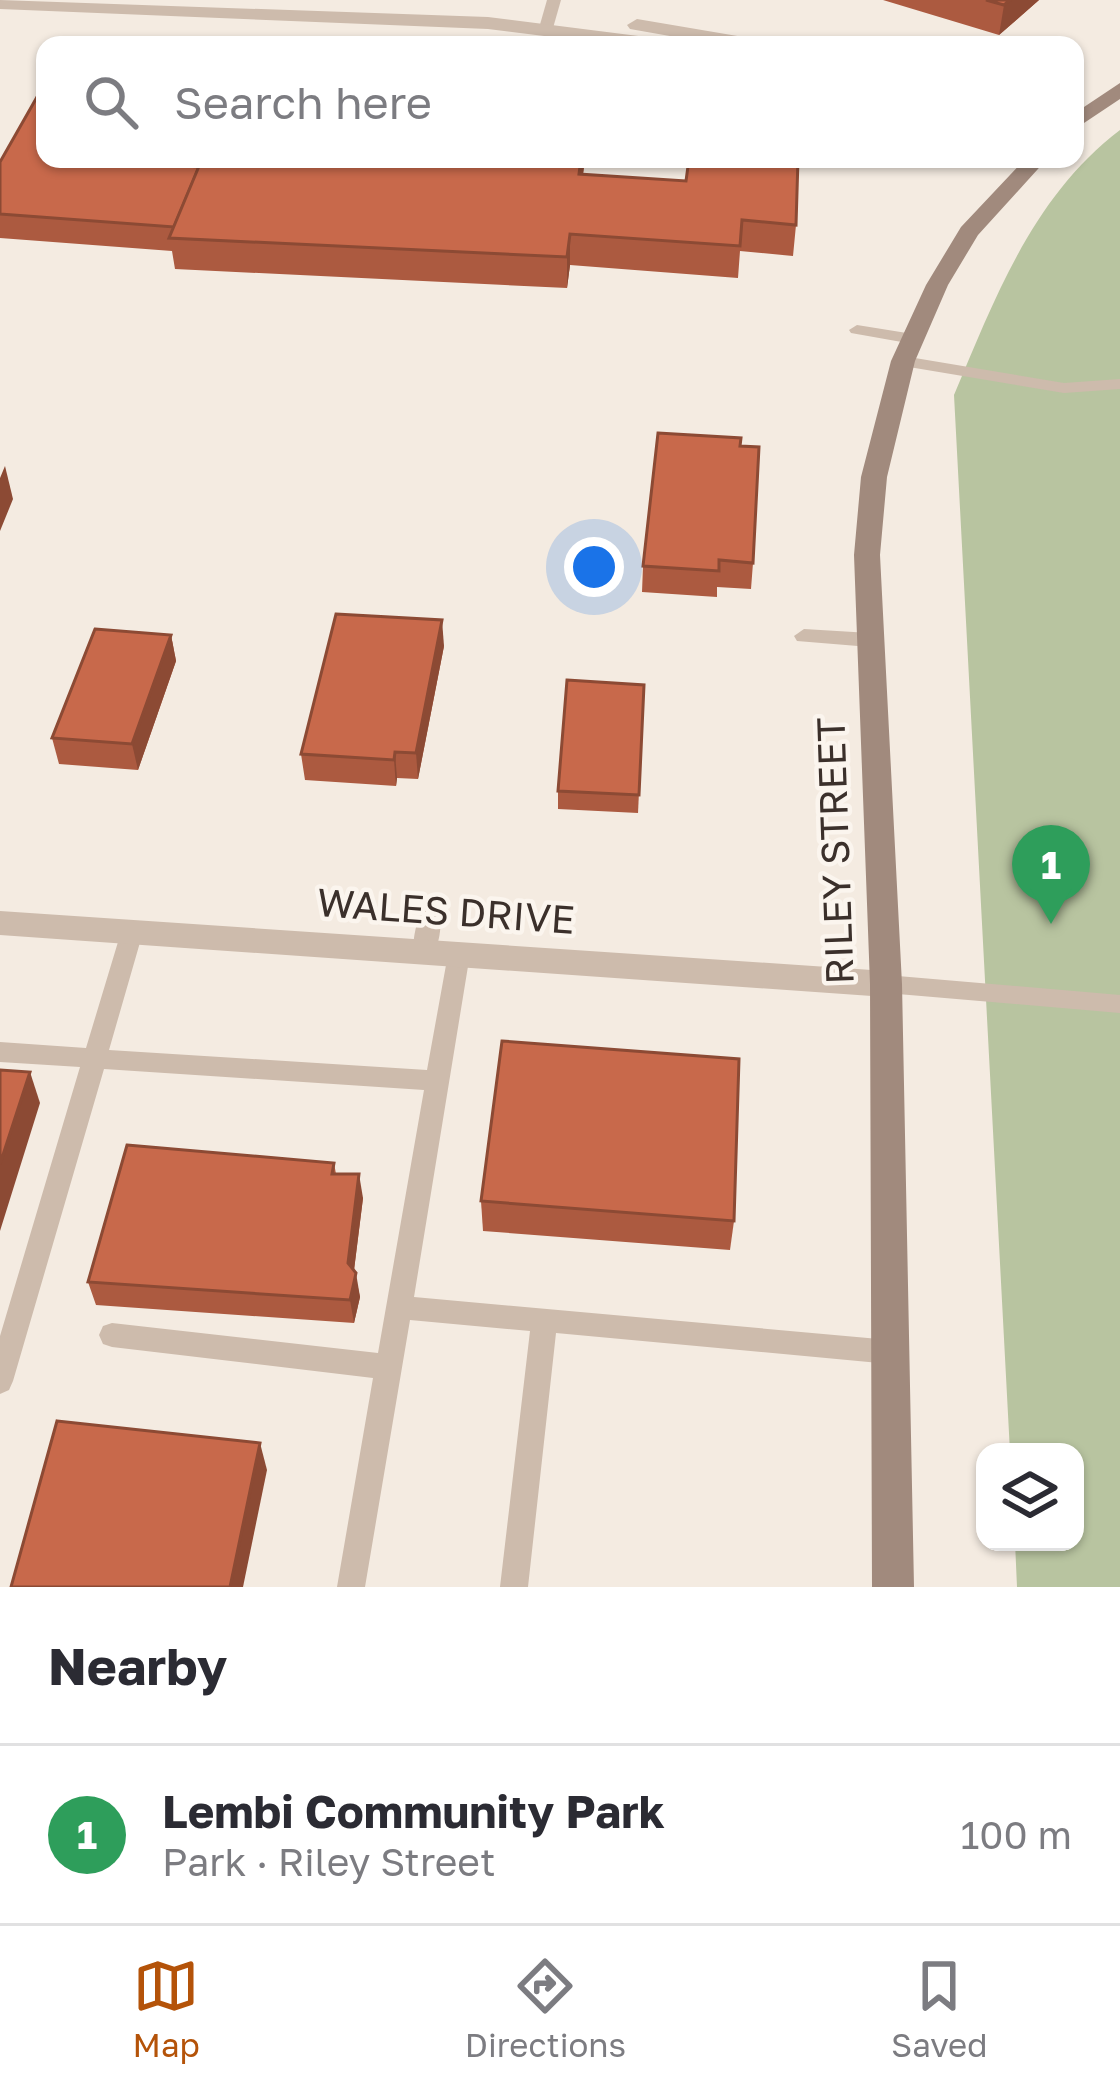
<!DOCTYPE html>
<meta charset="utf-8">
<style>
:root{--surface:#fff;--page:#f7f7f7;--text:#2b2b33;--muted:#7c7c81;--line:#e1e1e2;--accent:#b45309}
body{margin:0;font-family:"Golos Text",sans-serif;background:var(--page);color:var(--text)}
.controls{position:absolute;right:36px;bottom:36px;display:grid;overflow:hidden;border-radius:24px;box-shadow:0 3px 9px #0004}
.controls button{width:108px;height:108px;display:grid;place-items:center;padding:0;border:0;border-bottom:3px solid var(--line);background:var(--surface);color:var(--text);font:60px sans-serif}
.you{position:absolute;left:594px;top:567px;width:42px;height:42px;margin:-30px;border:9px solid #fff;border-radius:50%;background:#1a73e8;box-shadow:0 0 0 18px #1a73e833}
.badge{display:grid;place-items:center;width:78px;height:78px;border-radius:50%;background:var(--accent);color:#fff;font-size:39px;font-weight:700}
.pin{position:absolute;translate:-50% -99px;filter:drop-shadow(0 3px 6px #0008)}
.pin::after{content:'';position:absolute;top:63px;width:42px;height:36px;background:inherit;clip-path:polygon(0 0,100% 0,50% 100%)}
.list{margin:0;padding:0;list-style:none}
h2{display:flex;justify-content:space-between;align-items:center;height:156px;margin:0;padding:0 48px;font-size:51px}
h2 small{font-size:39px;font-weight:400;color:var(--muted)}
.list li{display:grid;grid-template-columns:78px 1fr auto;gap:36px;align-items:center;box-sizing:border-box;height:180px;padding:0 48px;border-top:3px solid var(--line)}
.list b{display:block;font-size:45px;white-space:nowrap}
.list p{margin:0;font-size:39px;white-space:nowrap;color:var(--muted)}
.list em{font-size:39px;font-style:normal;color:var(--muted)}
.icon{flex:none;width:66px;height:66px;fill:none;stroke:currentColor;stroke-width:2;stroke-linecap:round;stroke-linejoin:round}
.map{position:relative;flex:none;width:1120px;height:1587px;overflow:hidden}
.search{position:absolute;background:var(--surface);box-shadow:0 3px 9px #0004;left:36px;right:36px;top:36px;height:132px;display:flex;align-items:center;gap:30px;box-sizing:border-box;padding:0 42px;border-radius:24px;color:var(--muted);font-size:45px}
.sheet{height:336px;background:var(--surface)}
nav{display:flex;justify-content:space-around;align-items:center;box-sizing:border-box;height:168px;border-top:3px solid var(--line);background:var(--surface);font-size:33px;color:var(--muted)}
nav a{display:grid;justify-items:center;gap:6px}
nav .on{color:var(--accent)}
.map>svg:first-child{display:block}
</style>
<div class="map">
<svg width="1120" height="1587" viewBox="0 0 1120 1587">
<rect width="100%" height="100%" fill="#f4ebe1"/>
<path fill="#b8c4a0" d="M1120,130V1587H1017L1015,1542H1075V1452H1010L954,395C995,298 1033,196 1120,130Z"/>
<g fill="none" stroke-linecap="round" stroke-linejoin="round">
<g fill="#cdbbac" fill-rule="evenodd">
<polygon points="547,0 561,0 553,28 546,32 539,28"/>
<polygon points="857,325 913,334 921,339 913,344 851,333 849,330"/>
<polygon points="903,356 1064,383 1120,379 1120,389 1064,393 897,365 895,361"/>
<polygon points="804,629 870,633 880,640 870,647 797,641 794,636"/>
<path d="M430,908L438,911C444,923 438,947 432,958H416C410,947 416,922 422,911Z"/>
<polygon points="132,923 140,926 143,932 109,1050 427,1070 448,954 451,948 467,948 470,954 414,1297 890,1340 899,1343 903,1352 899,1361 890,1364 556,1333 528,1587 500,1587 530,1331 410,1320 365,1587 337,1587 373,1378 112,1347 103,1344 99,1335 103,1326 112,1323 378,1353 424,1090 104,1069 13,1381 9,1390 0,1394 0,1336 80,1067 0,1062 0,1042 86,1048 121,932 124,926"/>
<polygon points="886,975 1120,995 1120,1013 886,993 878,990 875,984 878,978"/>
</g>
<g fill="#cdbbac" fill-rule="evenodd">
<polygon points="0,0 488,17 662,39 672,45 616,45 488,29 0,9"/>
<polygon points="637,19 755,39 765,45 721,45 630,29 627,25"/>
<polygon points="0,911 886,971 898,975 902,984 898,993 886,997 0,935"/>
</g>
<g fill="#a18a7d" fill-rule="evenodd">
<polygon points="1120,83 1120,99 1075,129 1075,113"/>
<polygon points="1025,159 1047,159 978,235 948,285 915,361 887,477 880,555 902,984 914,1587 872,1587 870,984 854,555 861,477 891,361 926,285 961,227"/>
</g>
</g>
<g fill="#ac5a40">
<polygon points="883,0 1039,0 999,35"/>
<polygon points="45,159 125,159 124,161 199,167 202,159 585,159 583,174 796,225 793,256 740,251 738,278 570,265 567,288 175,269 172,251 0,238 0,162"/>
<polygon points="740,446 753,563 751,589 717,587 717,597 642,592 643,566"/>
<polygon points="171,635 176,661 138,770 59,764 52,738"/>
<polygon points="444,646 418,779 397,778 396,786 305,780 301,754"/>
<polygon points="644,685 638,813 558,809 558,791"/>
<polygon points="334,1163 336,1174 363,1198 354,1270 360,1297 354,1323 96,1305 88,1282"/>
<polygon points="481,1201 734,1221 730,1250 483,1231"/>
</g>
<g fill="#8c4a34">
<polygon points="1010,0 1039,0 999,35 1004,5"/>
<polygon points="581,159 585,159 579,205 579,174"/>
<polygon points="570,234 570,265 567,288 567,257"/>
<polygon points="5,466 13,499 0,531 0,478"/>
<polygon points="442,620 444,646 418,779 416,753"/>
<polygon points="171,635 176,661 138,770 132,744"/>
<polygon points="395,752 397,778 396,786 394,760"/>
<polygon points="30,1072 40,1103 0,1231 0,1164"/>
<polygon points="359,1174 363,1198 352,1286 348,1263"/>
<polygon points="356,1273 360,1297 354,1323 350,1300"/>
<polygon points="260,1443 267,1470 243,1587 230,1587"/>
</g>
<g fill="#c8694b" stroke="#8c4a34" stroke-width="3">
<polygon points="986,0 1010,0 1004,5"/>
<polygon points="70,38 166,43 165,45 66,45"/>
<polygon points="45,83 45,159 109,159 108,160 199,167 174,227 0,214 0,162"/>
<polygon points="202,159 581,159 579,174 686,181 689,159 798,159 796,225 742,220 740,246 570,234 567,257 169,238"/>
<polygon points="658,433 741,438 740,446 759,447 753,563 719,560 719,571 643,566"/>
<polygon points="336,614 442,620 416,753 395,752 394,760 301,754"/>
<polygon points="95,629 171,635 132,744 52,738"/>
<polygon points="567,680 644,685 639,795 558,791"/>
<polygon points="502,1041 739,1059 734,1221 481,1201"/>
<polygon points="0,1070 30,1072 0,1164"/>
<polygon points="127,1145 334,1163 332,1174 359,1174 348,1263 356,1273 350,1300 88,1282"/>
<polygon points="57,1421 260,1443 230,1587 11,1587"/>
</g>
<g text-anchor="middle" stroke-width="9" stroke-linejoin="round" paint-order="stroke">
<g font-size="39" fill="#3b302b" stroke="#fbf5ee">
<text transform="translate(835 851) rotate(-92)" y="14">RILEY STREET</text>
<text transform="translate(446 911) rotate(4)" y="14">WALES DRIVE</text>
</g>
</g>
</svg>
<div class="controls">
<button><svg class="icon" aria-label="layers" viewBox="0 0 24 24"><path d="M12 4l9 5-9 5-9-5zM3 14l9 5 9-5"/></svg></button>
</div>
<div class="you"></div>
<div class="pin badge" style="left:1051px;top:924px;background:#2e9e5b">1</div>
<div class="search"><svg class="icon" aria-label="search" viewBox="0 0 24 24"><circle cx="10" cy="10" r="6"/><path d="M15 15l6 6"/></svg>Search here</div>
</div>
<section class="sheet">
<h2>Nearby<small></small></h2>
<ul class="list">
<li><span class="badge" style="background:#2e9e5b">1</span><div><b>Lembi Community Park</b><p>Park · Riley Street</p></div><em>100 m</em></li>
</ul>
</section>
<nav>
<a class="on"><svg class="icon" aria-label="map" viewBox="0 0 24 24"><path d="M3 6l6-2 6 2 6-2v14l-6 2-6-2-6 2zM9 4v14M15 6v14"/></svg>Map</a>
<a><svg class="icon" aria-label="directions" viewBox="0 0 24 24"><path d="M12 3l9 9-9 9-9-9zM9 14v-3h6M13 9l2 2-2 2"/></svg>Directions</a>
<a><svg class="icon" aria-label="saved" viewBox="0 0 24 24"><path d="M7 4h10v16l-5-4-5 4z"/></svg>Saved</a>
</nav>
